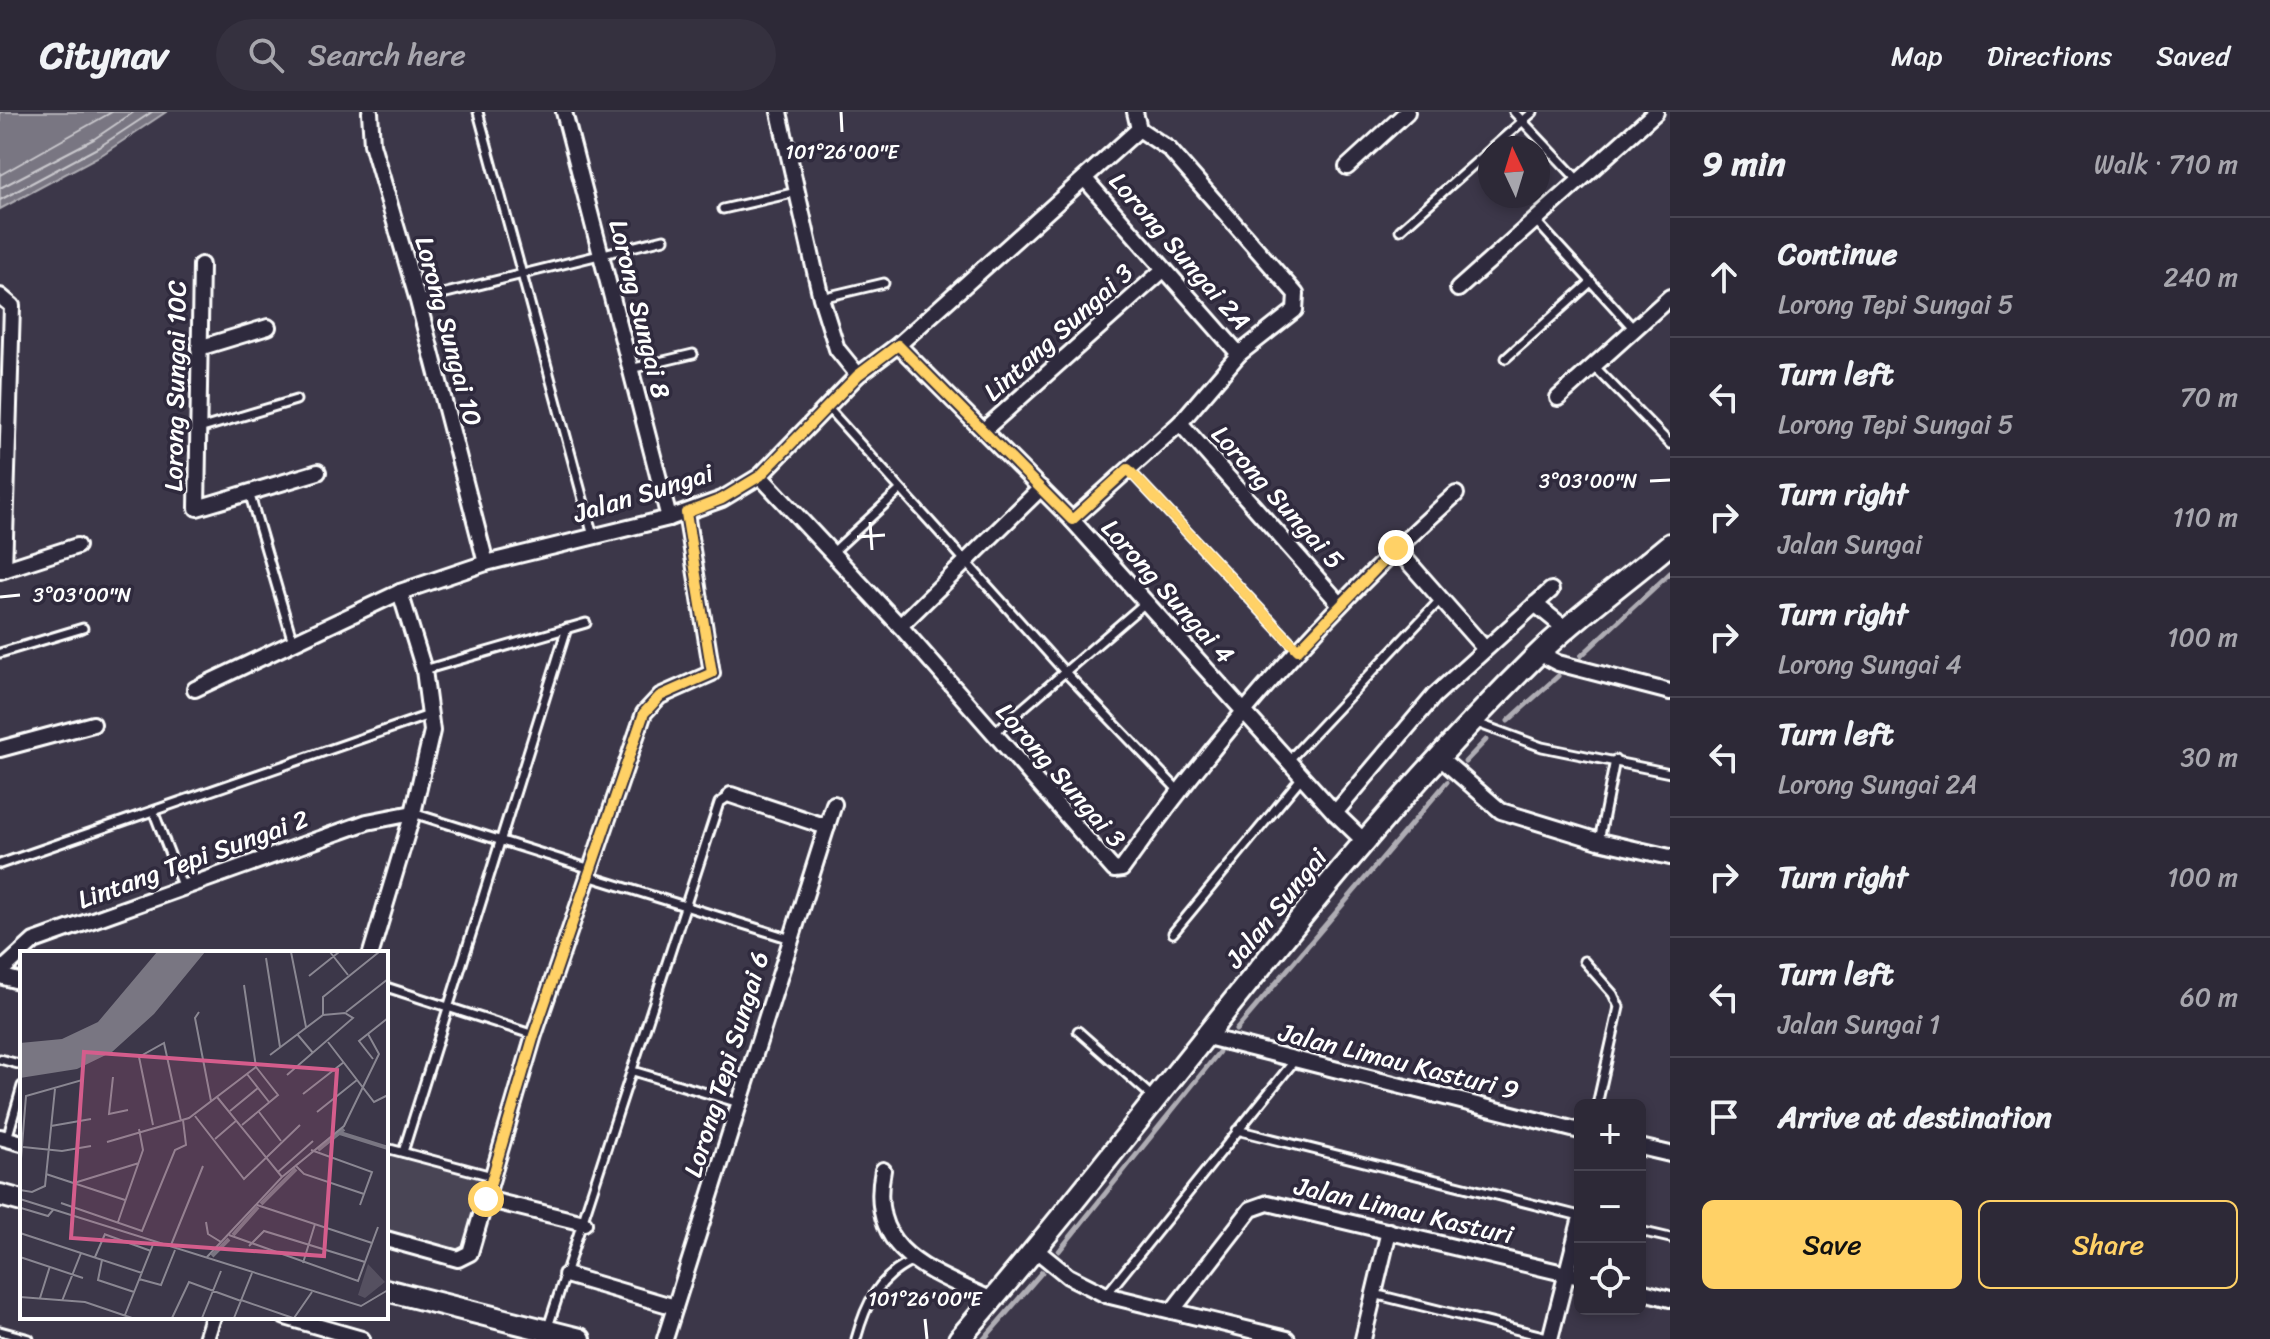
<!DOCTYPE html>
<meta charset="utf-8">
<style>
:root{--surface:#2d2937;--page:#35313f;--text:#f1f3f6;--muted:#a7a6ad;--line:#484552;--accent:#ffd166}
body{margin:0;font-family:Sriracha,sans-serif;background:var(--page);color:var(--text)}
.controls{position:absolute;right:24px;bottom:24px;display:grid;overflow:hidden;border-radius:12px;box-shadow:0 4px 12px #0003}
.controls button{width:72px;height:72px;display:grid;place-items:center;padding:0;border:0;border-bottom:2px solid var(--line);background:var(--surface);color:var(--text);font:40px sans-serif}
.compass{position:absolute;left:1478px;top:24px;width:72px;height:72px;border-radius:50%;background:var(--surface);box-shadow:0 4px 12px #0003;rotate:356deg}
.stop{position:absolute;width:24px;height:24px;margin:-18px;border:6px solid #ffd166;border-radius:50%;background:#fff}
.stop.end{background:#ffd166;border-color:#fff;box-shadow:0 2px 8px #0008}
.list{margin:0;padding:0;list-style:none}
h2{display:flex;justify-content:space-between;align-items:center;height:104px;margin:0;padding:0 32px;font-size:34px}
h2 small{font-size:26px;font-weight:400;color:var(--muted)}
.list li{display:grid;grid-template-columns:52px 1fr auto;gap:24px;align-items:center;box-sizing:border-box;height:120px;padding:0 32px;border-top:2px solid var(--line)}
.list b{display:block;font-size:30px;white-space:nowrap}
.list p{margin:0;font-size:26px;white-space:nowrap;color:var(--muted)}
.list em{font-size:26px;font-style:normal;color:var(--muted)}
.actions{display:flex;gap:16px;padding:24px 32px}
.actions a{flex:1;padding:18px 0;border:2px solid var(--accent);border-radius:12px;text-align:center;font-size:28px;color:var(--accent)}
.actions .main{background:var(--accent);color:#111}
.icon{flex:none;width:44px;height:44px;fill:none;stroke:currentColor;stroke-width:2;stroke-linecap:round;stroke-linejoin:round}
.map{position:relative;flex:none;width:1670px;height:1227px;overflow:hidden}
header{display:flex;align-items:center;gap:48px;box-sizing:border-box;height:112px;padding:0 40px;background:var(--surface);border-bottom:2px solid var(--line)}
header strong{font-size:38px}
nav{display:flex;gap:44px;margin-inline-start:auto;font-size:28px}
.search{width:560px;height:72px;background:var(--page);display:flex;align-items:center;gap:20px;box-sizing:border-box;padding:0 28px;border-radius:44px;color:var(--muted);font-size:30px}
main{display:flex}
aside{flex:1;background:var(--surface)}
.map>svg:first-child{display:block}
</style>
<header>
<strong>Citynav</strong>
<div class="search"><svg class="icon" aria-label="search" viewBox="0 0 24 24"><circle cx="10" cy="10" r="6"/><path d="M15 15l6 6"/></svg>Search here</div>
<nav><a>Map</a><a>Directions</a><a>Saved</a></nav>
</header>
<main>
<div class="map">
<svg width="1670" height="1227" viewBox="0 0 1670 1227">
<rect width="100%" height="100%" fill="#3c3749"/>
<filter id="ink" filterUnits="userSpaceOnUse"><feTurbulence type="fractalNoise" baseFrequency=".0125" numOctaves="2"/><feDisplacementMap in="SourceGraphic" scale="16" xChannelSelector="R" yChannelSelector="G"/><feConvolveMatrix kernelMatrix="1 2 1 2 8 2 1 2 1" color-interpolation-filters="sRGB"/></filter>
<g filter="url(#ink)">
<polygon fill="#494455" points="386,1039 485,1066 465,1137 460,1141 386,1120"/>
<polygon fill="#797682" stroke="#afadb4" stroke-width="2" points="0,0 166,0 103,42 0,97"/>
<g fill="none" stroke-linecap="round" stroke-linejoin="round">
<g stroke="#c9c8cd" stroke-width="2">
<polyline points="0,63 112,0"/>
<polyline points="0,76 94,27 134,0"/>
<polyline points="0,88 99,35 152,0"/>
</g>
<g stroke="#afadb4" stroke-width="5">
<polyline points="1581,544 1670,461"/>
<polyline points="1508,609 1558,564"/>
<polyline points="1465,650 1486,628"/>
<polyline points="1236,918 1447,670"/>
<polyline points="1059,1139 1219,940"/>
<polyline points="984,1227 1042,1160"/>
</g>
<defs>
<g id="lane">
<polyline points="478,0 593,424"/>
<polyline points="1514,0 1578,68"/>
<polyline points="1492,36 1533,0"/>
<polyline points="723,97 797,80"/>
<polyline points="1535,108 1634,217"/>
<polyline points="1400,118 1490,38"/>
<polyline points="821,186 884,171"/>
<polyline points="418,188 664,127"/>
<polyline points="1506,246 1591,170"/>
<polyline points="1594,254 1670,332"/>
<polyline points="630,257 693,242"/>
<polyline points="827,295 1065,560 1178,678"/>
<polyline points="199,317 296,288"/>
<polyline points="1128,357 1298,538"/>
<polyline points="249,380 293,530"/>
<polyline points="832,441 900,378"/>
<polyline points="0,541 83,516"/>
<polyline points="424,558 586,511"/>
<polyline points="1474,610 1542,635 1670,661"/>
<polyline points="994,621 1145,491"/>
<polyline points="1288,649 1440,488"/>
<polyline points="154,701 183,776"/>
<polyline points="413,701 591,757"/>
<polyline points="1599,729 1615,648"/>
<polyline points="0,752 432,602"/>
<polyline points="588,764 791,827"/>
<polyline points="1173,821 1302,665"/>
<polyline points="1584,849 1613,882 1619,895 1597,993"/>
<polyline points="386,875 534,923"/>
<polyline points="1078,919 1155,987"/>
<polyline points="0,947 22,953"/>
<polyline points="633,959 739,991"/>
<polyline points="1237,1018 1580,1104"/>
<polyline points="7,1027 22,974"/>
<polyline points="386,1036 492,1064"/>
<polyline points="403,1040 567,516"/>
<polyline points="1640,1119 1670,1126"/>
<polyline points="1374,1182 1551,1226"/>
<polyline points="1106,1183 1295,948"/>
<polyline points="548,1215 719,691 731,683"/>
<polyline points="0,1219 29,1227"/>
<path d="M856,1227C866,1191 878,1165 913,1149"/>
</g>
<g id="street">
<polyline points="370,0 372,32 418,189 486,451"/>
<polyline points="564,0 669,406"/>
<polyline points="779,0 821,186 837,237 858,263"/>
<polyline points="1135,0 1139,17"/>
<polyline points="1347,55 1407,0"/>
<polyline points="1085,67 1239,242"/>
<polyline points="201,153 197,396 318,360"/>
<polyline points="1458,177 1656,0"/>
<polyline points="0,184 12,194 4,458"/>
<polyline points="898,233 1072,408 1335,701 1363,728"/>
<polyline points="199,236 268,215"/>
<polyline points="1558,286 1670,185"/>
<polyline points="1180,311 1340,492"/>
<polyline points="985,317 1162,159"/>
<path d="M760,364L900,514L1114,758L1122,757C1220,619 1330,494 1456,382"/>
<polyline points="1072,408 1180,311 1239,242 1295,198 1296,182 1169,37 1139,17"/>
<polyline points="1396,436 1485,537"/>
<polyline points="0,459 77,434"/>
<polyline points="1535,492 1567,518"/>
<polyline points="900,514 1041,376"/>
<polyline points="1539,541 1558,551 1670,580"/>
<polyline points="195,577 400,480 486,451 669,406 722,387 760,364 858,263 898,233 1139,17"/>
<polyline points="0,637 93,612"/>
<polyline points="1439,645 1501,699 1599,729 1670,745"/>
<polyline points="731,683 827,715"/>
<polyline points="1335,701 1434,584 1551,478"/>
<polyline points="371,841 413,701 432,619 424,558 400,480"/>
<polyline points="0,860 34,829 367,710 413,701"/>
<polyline points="0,864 22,870"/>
<polyline points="1207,925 1580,1019"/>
<polyline points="0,1025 22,1031"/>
<polyline points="1640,1035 1670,1042"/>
<path d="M883,1058C866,1141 931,1159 992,1188"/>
<polyline points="486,1087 584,1111"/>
<polyline points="386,1127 458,1147 470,1141 534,923 644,601 660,584 712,561 686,401"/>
<polyline points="1036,1138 1068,1164 1106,1183 1287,1227"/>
<polyline points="566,1163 675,1195"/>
<polyline points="1640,1179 1670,1187"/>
<polyline points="1172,1199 1251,1097 1268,1091 1580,1165"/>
<polyline points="285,1205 362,1227"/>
<polyline points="206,1227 213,1205"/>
<polyline points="665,1227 834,692"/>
<polyline points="1363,1227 1389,1119"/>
<polyline points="1550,1227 1580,1109"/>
</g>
<g id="secondary">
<polyline points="0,1083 22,1089"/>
<polyline points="386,1178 580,1227"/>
<path d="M959,1227C1154,1002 1323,754 1536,544C1577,504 1626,469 1670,432"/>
</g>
</defs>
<use href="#lane" stroke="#fff" stroke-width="13"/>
<use href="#street" stroke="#fff" stroke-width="20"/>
<use href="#secondary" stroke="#fff" stroke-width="26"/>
<use href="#lane" stroke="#2f2a3d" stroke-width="7"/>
<use href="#street" stroke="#2f2a3d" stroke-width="14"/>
<use href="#secondary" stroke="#2f2a3d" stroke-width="20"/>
</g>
</g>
<g fill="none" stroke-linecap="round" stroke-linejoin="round" filter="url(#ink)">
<polyline stroke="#ffd166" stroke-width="10" points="486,1087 534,923 644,601 660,584 712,561 686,401 722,387 760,364 858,263 898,233 1072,408 1128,357 1298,538 1396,436"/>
</g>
<path fill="none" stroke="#fff" stroke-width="3" d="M841,0L842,20M1650,369L1670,368M870,410L872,438M857,425L885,423M0,485L20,483M925,1207L927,1227"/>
<g text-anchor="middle" stroke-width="7" stroke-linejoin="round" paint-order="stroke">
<g font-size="26" fill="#fff" stroke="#2f2a3d">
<text transform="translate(1180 139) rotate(49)" y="9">Lorong Sungai 2A</text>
<text transform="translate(640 197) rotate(76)" y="9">Lorong Sungai 8</text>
<text transform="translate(449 219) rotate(75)" y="9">Lorong Sungai 10</text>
<text transform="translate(1058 220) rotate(-42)" y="9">Lintang Sungai 3</text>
<text transform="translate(175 274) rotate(-89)" y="9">Lorong Sungai 10C</text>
<text transform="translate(643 381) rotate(-17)" y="9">Jalan Sungai</text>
<text transform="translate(1278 385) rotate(48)" y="9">Lorong Sungai 5</text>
<text transform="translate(1168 479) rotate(48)" y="9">Lorong Sungai 4</text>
<text transform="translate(1061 663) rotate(49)" y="9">Lorong Sungai 3</text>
<text transform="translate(193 747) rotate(-20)" y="9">Lintang Tepi Sungai 2</text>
<text transform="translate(1276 796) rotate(-51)" y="9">Jalan Sungai</text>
<text transform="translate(1399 949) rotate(14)" y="9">Jalan Limau Kasturi 9</text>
<text transform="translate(726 952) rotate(-73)" y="9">Lorong Tepi Sungai 6</text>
<text transform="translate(1404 1098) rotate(13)" y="9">Jalan Limau Kasturi</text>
</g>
</g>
<g transform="translate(20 839)">
<rect width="368" height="368" fill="#3c3749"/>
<path d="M348,313L365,331L345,347L338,344Z" fill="#555060"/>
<path d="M137,1H185L134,63L92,101L57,118L0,127V92L42,88L78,71Z" fill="#797682"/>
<path fill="none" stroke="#797682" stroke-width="4" d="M320,182L368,197M298,199L324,178M241,253L276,218M213,284L238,256M192,305L209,288"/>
<path fill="none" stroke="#8a8792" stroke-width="2" d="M271,1L286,76M310,1L328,24M246,7L260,96M289,25L319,1M224,34L236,116M179,61L175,67L191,150M326,61L368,28M303,64V46L359,1M277,83L293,102M308,91L354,151L368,144M250,104L303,64L325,62L333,67L267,124M353,108L339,90L368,67M227,123L249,151M93,126L89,163L108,159M283,143L324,111M197,146L262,226M210,160L238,137M239,161L261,190M297,161L337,129M175,165L224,228L280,174M133,174L119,106L144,92L161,170M222,174L258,144L236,116M31,175L71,168M195,188L217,169M87,191L169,167L236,116M3,196L42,200L71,195M291,199L352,221L340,254M275,214L284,223L344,243M0,220L6,145L62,129L60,170M258,221L293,190M26,223L105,249M54,232L119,212M0,239L12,241L25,235L35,138M0,248L341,355L368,339M41,252L122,280L155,199L166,194L163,169M237,254L352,292M1,257L28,265L33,259M98,271L123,199L119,178M186,271L188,283L201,291M0,282L122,322M84,283L131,300M209,284L338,330L358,276M151,294L183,215M229,295L244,280L345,311M0,306L63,327M75,306L85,283M187,306L262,226L324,175L359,103L348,83M82,309L78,329L114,341M283,312L295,273M119,328L141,334L155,299M0,346L65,351L112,367M20,347L30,315M221,349L273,367M42,350L61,302M105,364L134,291M152,367L169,331L221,350M182,367L201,320M214,367L232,322M274,367L292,341"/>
<path fill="#d45d8c" fill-opacity="0.15" stroke="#d45d8c" stroke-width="4" d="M64,101L317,119L304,305L51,287Z"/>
<rect width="368" height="368" fill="none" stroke="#fff" stroke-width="4"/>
</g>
<g font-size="20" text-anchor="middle" fill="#fff" stroke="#2f2a3d" stroke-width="7" stroke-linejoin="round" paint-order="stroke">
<text x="842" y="47">101°26'00"E</text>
<text x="1588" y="376">3°03'00"N</text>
<text x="82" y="490">3°03'00"N</text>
<text x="925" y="1194">101°26'00"E</text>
</g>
</svg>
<div class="controls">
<button>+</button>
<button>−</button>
<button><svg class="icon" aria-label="locate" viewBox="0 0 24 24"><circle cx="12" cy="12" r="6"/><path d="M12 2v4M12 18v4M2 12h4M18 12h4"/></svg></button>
</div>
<svg class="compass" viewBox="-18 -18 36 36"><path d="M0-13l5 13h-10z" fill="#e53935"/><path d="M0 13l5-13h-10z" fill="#a7a6ad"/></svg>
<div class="stop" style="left:486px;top:1087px"></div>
<div class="stop end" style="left:1396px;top:436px"></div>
</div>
<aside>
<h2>9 min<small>Walk · 710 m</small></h2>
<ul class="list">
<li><svg class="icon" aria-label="ahead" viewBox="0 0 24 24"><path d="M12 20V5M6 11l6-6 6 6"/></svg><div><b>Continue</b><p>Lorong Tepi Sungai 5</p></div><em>240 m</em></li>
<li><svg class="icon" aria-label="left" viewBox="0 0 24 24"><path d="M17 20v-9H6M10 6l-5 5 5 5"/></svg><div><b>Turn left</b><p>Lorong Tepi Sungai 5</p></div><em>70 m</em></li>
<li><svg class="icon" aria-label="right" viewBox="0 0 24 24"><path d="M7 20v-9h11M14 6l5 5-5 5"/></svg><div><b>Turn right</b><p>Jalan Sungai</p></div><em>110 m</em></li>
<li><svg class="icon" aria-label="right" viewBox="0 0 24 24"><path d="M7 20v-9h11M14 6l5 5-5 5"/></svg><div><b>Turn right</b><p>Lorong Sungai 4</p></div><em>100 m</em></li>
<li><svg class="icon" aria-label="left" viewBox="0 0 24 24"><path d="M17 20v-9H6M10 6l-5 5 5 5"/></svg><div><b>Turn left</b><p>Lorong Sungai 2A</p></div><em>30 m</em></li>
<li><svg class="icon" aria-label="right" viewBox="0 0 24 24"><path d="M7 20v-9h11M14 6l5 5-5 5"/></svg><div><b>Turn right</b></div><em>100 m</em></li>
<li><svg class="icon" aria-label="left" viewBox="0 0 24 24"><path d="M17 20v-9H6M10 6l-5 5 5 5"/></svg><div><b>Turn left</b><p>Jalan Sungai 1</p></div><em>60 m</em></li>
<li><svg class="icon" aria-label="arrive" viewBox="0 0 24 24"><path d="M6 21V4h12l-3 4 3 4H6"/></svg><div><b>Arrive at destination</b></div></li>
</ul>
<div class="actions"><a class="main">Save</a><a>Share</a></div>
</aside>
</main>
